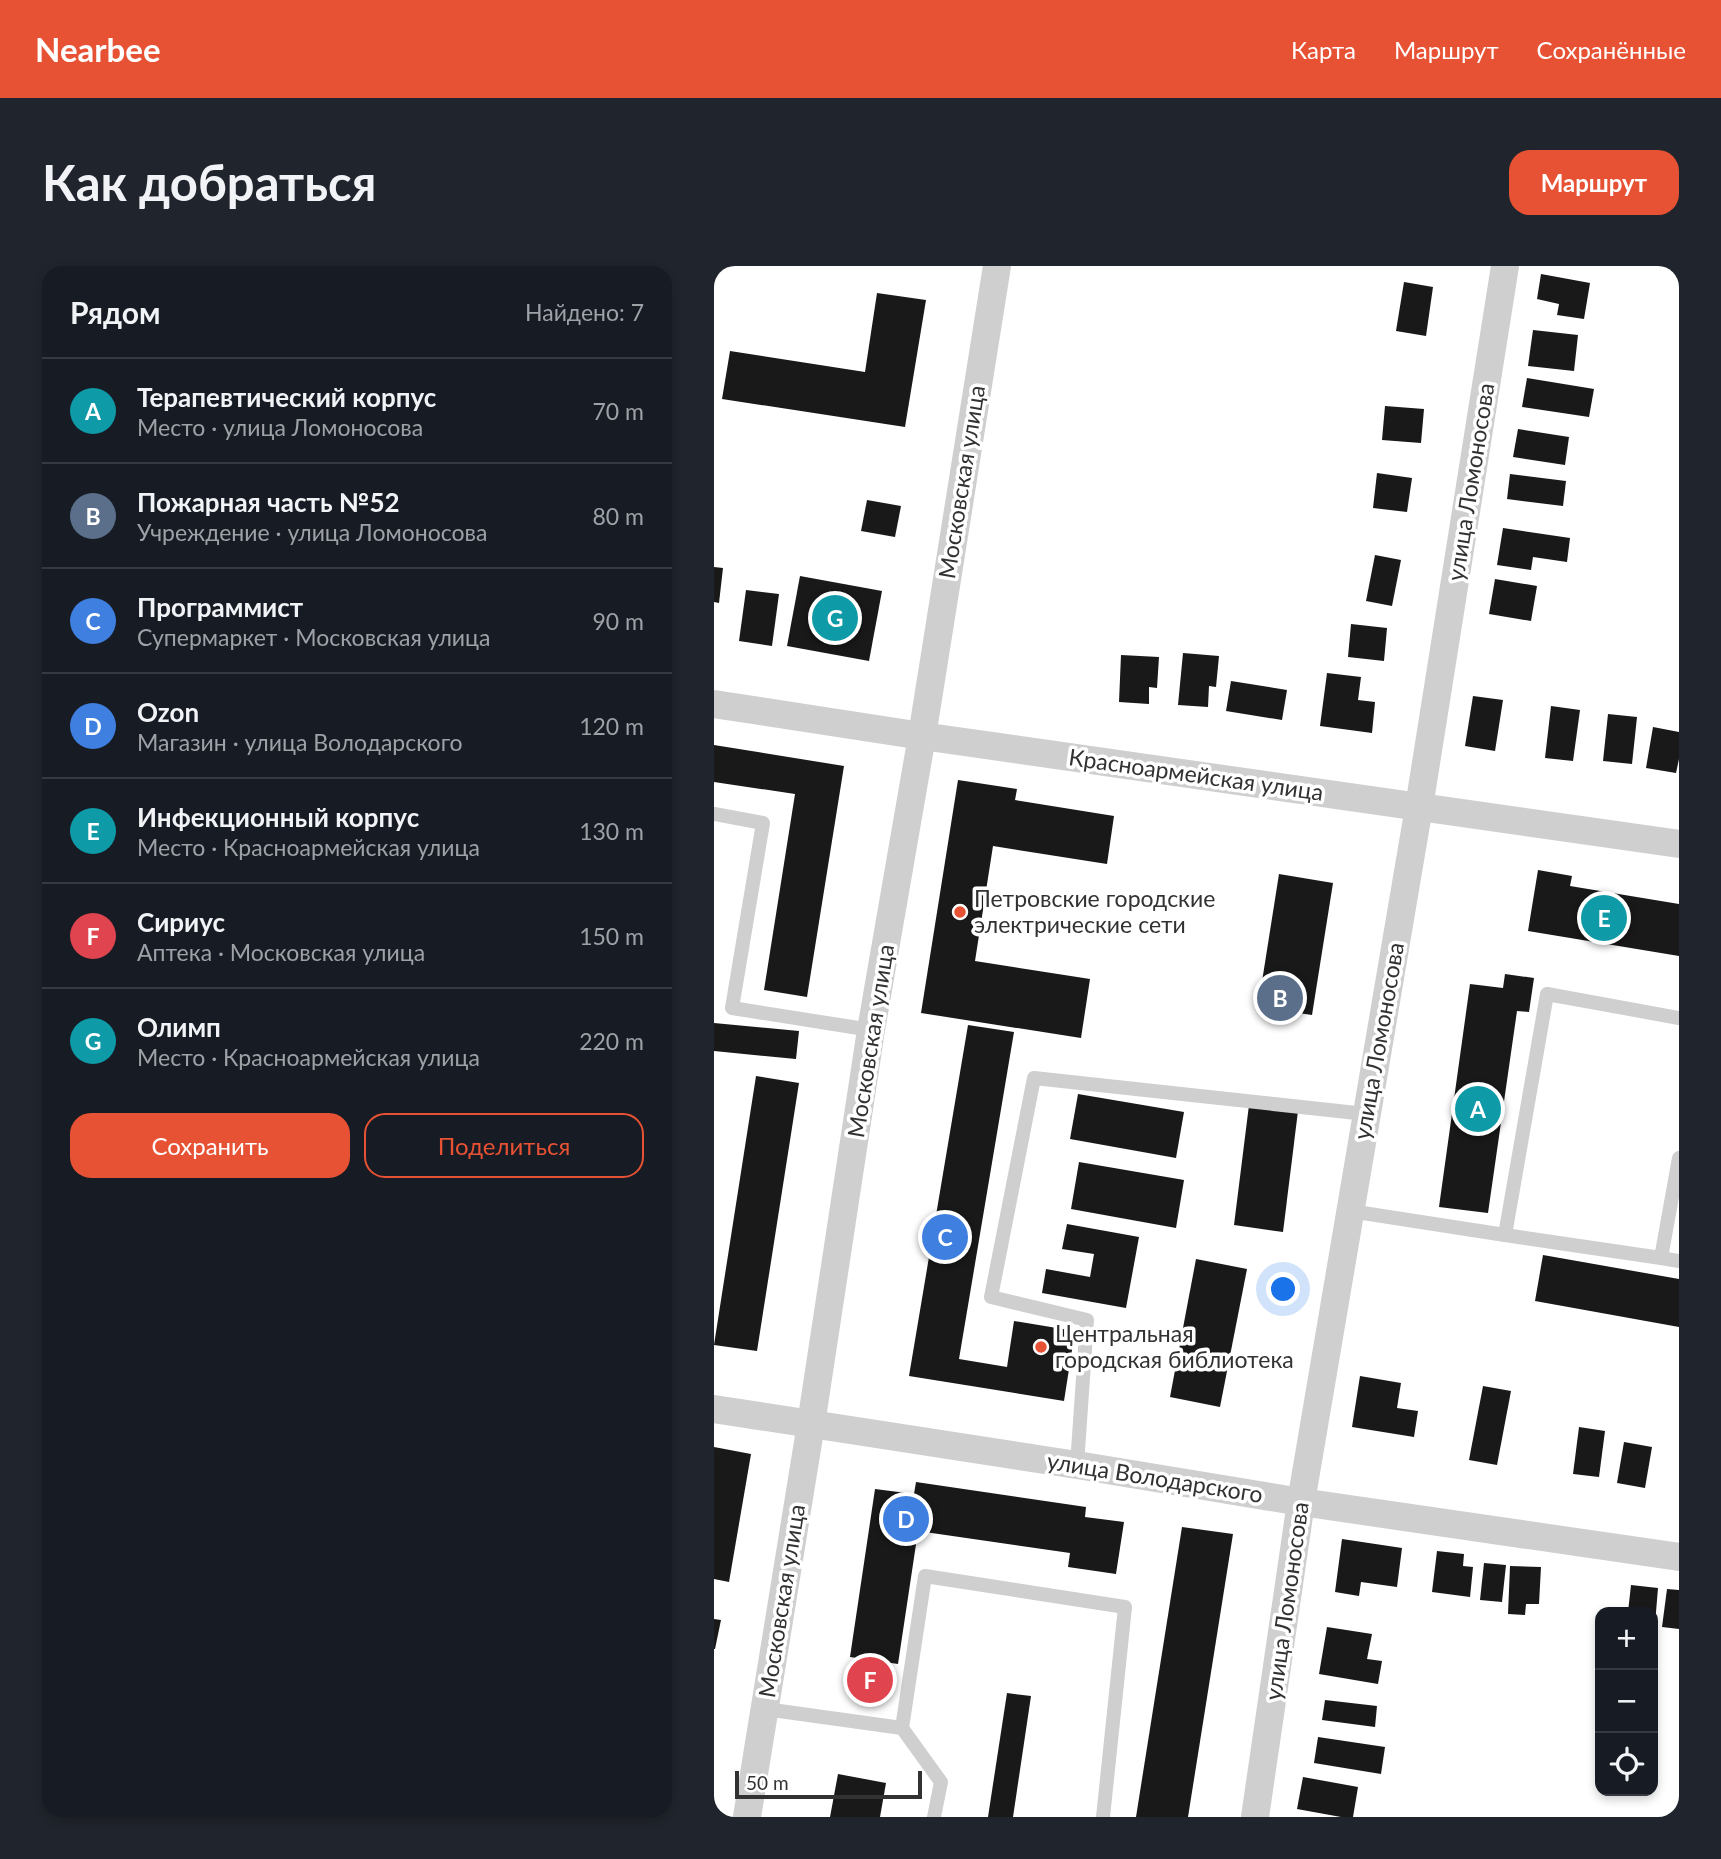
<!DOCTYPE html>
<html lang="ru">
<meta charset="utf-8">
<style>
:root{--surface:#171b24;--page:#20242c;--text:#f1f3f6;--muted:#9ea1a6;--line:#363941;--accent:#e85234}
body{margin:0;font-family:Lato,sans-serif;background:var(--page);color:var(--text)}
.controls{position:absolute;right:21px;bottom:21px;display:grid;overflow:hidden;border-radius:14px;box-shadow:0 4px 10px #0003}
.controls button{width:63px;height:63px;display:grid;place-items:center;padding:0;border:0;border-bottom:2px solid var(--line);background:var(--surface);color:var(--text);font:35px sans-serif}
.scale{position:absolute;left:21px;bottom:18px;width:187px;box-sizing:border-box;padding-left:7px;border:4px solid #323232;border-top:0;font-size:19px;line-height:24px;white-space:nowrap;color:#323232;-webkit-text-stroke:5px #fff;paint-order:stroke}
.you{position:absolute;left:570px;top:1024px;width:24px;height:24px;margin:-18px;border:5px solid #fff;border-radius:50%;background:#1a73e8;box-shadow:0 0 0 10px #1a73e833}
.badge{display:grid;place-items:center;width:46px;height:46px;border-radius:50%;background:var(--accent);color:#fff;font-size:23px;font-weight:700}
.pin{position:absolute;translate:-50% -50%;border:4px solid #fff;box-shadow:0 2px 7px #0006}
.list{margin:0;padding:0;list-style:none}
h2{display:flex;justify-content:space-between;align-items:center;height:91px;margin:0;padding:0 28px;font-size:30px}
h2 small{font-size:23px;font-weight:400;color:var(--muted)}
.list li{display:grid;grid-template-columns:46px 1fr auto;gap:21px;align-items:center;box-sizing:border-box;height:105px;padding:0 28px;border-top:2px solid var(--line)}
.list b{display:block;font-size:26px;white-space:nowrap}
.list p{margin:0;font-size:23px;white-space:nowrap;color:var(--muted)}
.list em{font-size:23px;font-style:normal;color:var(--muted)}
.actions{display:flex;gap:14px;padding:21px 28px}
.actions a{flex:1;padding:16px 0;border:2px solid var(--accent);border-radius:21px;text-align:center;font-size:24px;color:var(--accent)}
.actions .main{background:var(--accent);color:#fff}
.icon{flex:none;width:38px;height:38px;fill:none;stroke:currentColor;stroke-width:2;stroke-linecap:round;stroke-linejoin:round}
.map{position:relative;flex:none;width:965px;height:1551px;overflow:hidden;border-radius:21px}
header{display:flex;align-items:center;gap:42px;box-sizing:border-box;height:98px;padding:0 35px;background:var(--accent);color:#fff}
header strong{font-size:33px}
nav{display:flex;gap:38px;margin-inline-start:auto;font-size:24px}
.intro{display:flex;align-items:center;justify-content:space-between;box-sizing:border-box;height:168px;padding:0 42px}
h1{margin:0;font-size:49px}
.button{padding:18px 32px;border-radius:21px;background:var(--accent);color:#fff;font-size:24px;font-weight:700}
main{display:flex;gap:42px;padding:0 42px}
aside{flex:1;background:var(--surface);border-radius:21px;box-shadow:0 4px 10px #0003}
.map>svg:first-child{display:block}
</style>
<header>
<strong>Nearbee</strong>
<nav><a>Карта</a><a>Маршрут</a><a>Сохранённые</a></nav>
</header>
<div class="intro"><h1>Как добраться</h1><a class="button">Маршрут</a></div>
<main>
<aside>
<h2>Рядом<small>Найдено: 7</small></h2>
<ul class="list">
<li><span class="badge" style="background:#0f9aa8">A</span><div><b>Терапевтический корпус</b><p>Место · улица Ломоносова</p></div><em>70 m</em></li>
<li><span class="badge" style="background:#5c6f8a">B</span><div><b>Пожарная часть №52</b><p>Учреждение · улица Ломоносова</p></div><em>80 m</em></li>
<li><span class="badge" style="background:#3f7fe0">C</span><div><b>Программист</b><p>Супермаркет · Московская улица</p></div><em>90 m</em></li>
<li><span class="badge" style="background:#3f7fe0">D</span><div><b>Ozon</b><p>Магазин · улица Володарского</p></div><em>120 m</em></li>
<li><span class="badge" style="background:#0f9aa8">E</span><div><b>Инфекционный корпус</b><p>Место · Красноармейская улица</p></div><em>130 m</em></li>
<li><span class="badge" style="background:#e0444e">F</span><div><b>Сириус</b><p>Аптека · Московская улица</p></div><em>150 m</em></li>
<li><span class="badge" style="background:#0f9aa8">G</span><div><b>Олимп</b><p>Место · Красноармейская улица</p></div><em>220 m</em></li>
</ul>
<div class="actions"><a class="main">Сохранить</a><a>Поделиться</a></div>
</aside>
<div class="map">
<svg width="965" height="1551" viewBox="0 0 965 1551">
<rect width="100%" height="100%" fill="#fff"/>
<g fill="#191919">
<polygon points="827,8 876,17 870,53 843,49 845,38 823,33"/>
<polygon points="690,16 719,21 712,70 682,65"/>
<polygon points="163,27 212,34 191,161 8,133 16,85 151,106"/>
<polygon points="819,64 864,69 860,105 814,100"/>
<polygon points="813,112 880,123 875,151 808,141"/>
<polygon points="671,140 710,143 707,177 668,174"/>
<polygon points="804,163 855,171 851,199 799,191"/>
<polygon points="663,207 698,212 693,246 659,242"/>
<polygon points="796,208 852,215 849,240 793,233"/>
<polygon points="153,234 187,240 181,271 147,265"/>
<polygon points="789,262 856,272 853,296 819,291 817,304 783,299"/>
<polygon points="661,289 687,294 678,340 652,335"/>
<polygon points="0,301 9,302 5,337 0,336"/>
<polygon points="86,310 168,325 155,395 73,380"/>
<polygon points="781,313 823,320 817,355 775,348"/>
<polygon points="32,324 65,328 58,380 25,375"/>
<polygon points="637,358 673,362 670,395 634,391"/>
<polygon points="469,387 505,390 502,421 495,420 494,441 464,439"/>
<polygon points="407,389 445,391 443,422 435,421 435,438 405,436"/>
<polygon points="613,407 647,411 644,434 661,436 658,467 606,460"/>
<polygon points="517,415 573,424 568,454 512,445"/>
<polygon points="759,430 789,434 781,485 751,480"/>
<polygon points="837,440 866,444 859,495 831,492"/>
<polygon points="894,448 923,451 918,498 889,495"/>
<polygon points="939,461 965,466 965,493 962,507 932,502"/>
<polygon points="0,479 130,500 93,731 50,724 81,528 0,516"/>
<polygon points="244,514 303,523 301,534 400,550 393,598 279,580 261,695 376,713 367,772 207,747"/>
<polygon points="824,604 858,610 856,620 965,638 965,690 814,665"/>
<polygon points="565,608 619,617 598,749 544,741"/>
<polygon points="791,708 820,712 815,746 803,745 774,947 725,941 756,718 789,722"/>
<polygon points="0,757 85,765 82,793 0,785"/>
<polygon points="254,759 300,766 245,1093 293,1101 300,1055 361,1065 350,1135 195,1110"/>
<polygon points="42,810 85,817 43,1085 0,1079"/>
<polygon points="364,828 470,846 462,892 356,873"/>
<polygon points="535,839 584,845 569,966 520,959"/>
<polygon points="365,896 470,914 462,962 357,943"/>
<polygon points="353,958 425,971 412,1042 328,1027 332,1003 376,1011 380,988 348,983"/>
<polygon points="829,989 965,1013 965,1061 821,1035"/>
<polygon points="482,993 533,1003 506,1141 456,1131"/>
<polygon points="646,1110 687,1117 683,1142 704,1145 700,1171 638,1161"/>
<polygon points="769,1120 797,1125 783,1199 755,1194"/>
<polygon points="865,1161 891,1165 885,1211 859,1208"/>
<polygon points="910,1176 938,1181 931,1222 903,1217"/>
<polygon points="0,1181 37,1188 15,1316 0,1313"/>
<polygon points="202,1216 372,1241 371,1251 410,1256 402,1308 354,1301 356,1287 204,1265 184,1398 136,1391 161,1223 200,1228"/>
<polygon points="468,1261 519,1268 474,1551 422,1551"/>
<polygon points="628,1273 688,1282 683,1321 647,1316 645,1330 621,1326"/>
<polygon points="723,1285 750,1288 749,1300 759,1301 756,1331 718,1326"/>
<polygon points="770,1297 792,1299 788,1336 766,1334"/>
<polygon points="796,1300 827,1301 825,1338 812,1338 811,1349 794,1348"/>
<polygon points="917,1319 944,1322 941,1358 939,1358 939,1346 914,1346"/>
<polygon points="953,1323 965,1324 965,1363 948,1361"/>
<polygon points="0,1353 7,1354 1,1383 0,1383"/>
<polygon points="613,1361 658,1368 653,1393 668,1395 664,1418 605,1408"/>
<polygon points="137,1398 179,1405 176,1428 133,1423"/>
<polygon points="293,1427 317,1430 299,1551 274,1551"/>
<polygon points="611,1434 663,1440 661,1461 608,1454"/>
<polygon points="604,1471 671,1481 667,1508 600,1497"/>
<polygon points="124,1508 172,1517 166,1551 116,1551"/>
<polygon points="589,1511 644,1521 639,1551 627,1551 583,1543"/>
</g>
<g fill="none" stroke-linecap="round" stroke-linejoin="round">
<g stroke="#cfcfcf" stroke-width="14">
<polyline points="0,548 49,557 18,742 157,764"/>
<polyline points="965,892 947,992 965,995"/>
<polyline points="636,945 791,969 833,728 965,752"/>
<polyline points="791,969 947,992"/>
<polyline points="363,1199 373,1054 277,1031 320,812 652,848"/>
<polyline points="51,1443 188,1462 227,1516 220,1551"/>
<polyline points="188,1462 211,1310 411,1341 389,1551"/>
</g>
<g stroke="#cfcfcf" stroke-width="28">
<polyline points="0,438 208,470 965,578"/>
<polyline points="0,1143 363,1199 587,1236 965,1291"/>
<polyline points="33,1551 97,1158 157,764 208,470 283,0"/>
<polyline points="541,1551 587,1236 705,541 791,0"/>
</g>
</g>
<g fill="#e85234" stroke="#fff" stroke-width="2.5">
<circle cx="246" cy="646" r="7"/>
<circle cx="327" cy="1081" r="7"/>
</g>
<g text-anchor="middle" stroke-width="7" stroke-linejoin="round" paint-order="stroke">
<g font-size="23" fill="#323232" stroke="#fff">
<text transform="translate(248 216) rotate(-81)" y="8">Московская улица</text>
<text transform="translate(757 216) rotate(-81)" y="8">улица Ломоносова</text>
<text transform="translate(482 509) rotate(8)" y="8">Красноармейская улица</text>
<text transform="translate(157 775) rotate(-81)" y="8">Московская улица</text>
<text transform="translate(665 775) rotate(-80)" y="8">улица Ломоносова</text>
<text transform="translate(441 1212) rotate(9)" y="8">улица Володарского</text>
<text transform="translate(68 1335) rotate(-81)" y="8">Московская улица</text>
<text transform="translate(573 1335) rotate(-82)" y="8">улица Ломоносова</text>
</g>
<g font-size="23" fill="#323232" stroke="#fff" text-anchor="start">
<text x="260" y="641">Петровские городские<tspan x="260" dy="26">электрические сети</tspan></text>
<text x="341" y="1076">Центральная<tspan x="341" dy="26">городская библиотека</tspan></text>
</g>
</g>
</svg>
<div class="controls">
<button>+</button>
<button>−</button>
<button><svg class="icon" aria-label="locate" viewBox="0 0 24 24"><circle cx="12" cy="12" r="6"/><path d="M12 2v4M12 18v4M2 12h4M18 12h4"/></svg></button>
</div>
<div class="scale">50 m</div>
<div class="you"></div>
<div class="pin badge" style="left:764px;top:843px;background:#0f9aa8">A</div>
<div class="pin badge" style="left:566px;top:732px;background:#5c6f8a">B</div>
<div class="pin badge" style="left:231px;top:971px;background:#3f7fe0">C</div>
<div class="pin badge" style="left:192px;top:1253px;background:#3f7fe0">D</div>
<div class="pin badge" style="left:890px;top:652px;background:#0f9aa8">E</div>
<div class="pin badge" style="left:156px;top:1414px;background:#e0444e">F</div>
<div class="pin badge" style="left:121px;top:352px;background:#0f9aa8">G</div>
</div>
</main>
